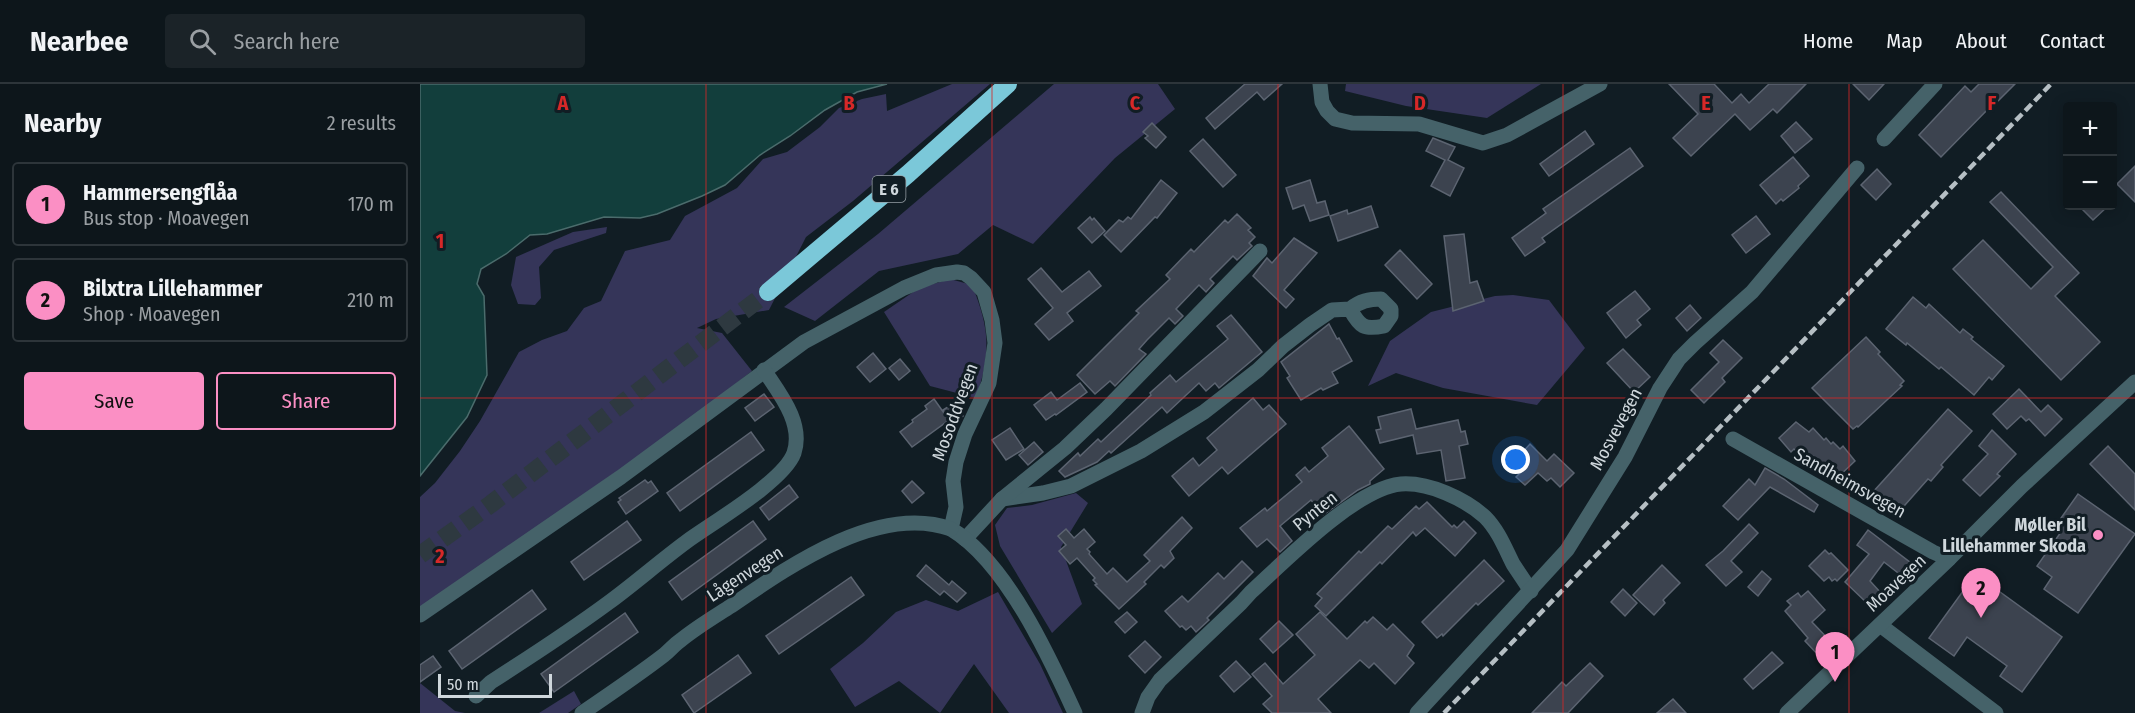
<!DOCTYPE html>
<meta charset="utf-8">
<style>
:root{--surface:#0d161b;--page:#1b2328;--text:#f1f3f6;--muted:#9a9fa3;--line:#2d353a;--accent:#fb8fc4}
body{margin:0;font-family:"Fira Sans Condensed",sans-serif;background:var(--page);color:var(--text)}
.controls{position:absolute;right:18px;top:18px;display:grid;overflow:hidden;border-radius:6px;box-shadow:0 3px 15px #0003}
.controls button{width:54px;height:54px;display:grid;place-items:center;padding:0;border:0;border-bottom:2px solid var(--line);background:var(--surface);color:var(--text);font:30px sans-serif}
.scale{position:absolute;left:18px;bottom:15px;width:114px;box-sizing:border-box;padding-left:6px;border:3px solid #cfd7dc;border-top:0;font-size:16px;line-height:21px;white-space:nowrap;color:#cfd7dc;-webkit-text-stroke:4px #111d24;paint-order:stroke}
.you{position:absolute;left:1096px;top:376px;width:21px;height:21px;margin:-15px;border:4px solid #fff;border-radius:50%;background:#1a73e8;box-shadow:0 0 0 9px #1a73e833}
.badge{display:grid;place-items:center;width:39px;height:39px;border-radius:50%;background:var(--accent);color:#111;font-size:20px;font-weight:700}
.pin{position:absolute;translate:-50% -50px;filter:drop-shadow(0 2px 3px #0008)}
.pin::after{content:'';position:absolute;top:32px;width:21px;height:18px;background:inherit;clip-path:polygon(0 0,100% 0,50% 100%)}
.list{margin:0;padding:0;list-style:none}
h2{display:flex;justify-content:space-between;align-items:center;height:78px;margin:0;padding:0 24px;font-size:26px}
h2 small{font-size:20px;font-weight:400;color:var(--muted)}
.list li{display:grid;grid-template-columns:39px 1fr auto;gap:18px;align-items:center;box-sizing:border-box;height:84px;margin:0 12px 12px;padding:0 12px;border:2px solid var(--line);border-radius:6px}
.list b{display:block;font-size:22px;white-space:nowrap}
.list p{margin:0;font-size:20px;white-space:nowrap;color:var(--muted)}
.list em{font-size:20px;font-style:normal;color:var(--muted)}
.actions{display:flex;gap:12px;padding:18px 24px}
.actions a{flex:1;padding:14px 0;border:2px solid var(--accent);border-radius:6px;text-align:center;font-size:21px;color:var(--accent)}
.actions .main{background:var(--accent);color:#111}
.icon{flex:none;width:33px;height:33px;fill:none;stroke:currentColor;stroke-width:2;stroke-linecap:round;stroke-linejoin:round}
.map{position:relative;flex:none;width:1715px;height:629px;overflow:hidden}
header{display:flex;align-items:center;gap:36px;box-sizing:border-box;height:84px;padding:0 30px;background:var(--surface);border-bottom:2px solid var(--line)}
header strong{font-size:28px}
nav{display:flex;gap:33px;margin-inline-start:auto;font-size:21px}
.search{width:420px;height:54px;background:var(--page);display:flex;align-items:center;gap:15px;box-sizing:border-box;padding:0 21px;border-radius:6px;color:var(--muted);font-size:22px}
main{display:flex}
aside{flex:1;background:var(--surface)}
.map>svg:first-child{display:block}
</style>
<header>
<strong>Nearbee</strong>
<div class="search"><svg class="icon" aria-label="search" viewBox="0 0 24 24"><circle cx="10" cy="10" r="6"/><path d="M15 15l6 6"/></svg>Search here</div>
<nav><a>Home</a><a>Map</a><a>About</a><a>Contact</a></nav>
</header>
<main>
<aside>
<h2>Nearby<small>2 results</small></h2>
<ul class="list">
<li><span class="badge">1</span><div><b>Hammersengflåa</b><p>Bus stop · Moavegen</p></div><em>170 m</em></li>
<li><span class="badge">2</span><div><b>Bilxtra Lillehammer</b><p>Shop · Moavegen</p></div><em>210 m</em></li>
</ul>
<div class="actions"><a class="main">Save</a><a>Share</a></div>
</aside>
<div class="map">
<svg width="1715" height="629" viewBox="0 0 1715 629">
<rect width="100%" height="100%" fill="#111d24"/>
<g fill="#353559">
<polygon points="532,0 570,0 433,117 386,153 349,226 296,235 277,244 302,249 332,287 253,349 0,524 0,413 15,399 40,367 60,337 99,268 122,256 147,247 164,224 181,217 205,167 250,156 265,132 317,104 343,75 367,68 400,43 419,24 442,15 466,10 467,27"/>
<polygon points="634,0 738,0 755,25 695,74 613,160 573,141 538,170 459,187 395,237 364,223 458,150"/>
<polygon points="926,0 1121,0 1067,34 986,22 925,7"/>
<polygon points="187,143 186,149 134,166 119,183 121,214 115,221 98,220 91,201 96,173 153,148"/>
<path d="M530,195L552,201C570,245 571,269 556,314L510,302L464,228L499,204Z"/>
<polygon points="1093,211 1129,216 1165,264 1117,321 1023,304 976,289 948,302 970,257 1011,228 1075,212"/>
<polygon points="656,409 668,419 641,463 662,520 632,549 580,462 575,441 587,424 612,421"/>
<polygon points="578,508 620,580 643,629 589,629 554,580 520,629 479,597 435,623 410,585 443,559 476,528 506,516 538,527"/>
<polygon points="0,599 35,627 45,629 0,629"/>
<polygon points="154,607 161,620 148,629 119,629"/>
</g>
<polygon fill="#123e3c" stroke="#4b6c6c" stroke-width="1.5" points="0,0 467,0 437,8 405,26 370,52 340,71 305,101 282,112 237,130 220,134 184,133 127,150 110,151 86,170 61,185 57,200 64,212 67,291 47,333 0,392"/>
<g fill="#3c434f" stroke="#5c6471" stroke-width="1.5">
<polygon points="825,0 862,0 844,16 837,8 795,45 786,34"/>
<polygon points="1249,0 1294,0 1312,19 1321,10 1329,19 1349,0 1386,0 1357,29 1353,25 1330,46 1315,30 1271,72 1253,54 1278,30"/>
<polygon points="1433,0 1464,0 1449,16"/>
<polygon points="1559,0 1595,0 1572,23 1571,22 1521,73 1499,51 1545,2 1551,8"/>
<polygon points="1376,38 1392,55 1375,69 1361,52"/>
<polygon points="732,39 746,53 736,64 725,54 728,52 723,48"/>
<polygon points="1165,47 1174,60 1129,92 1120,80"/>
<polygon points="1013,54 1035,63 1028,76 1044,84 1030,112 1011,102 1025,76 1006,67"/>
<polygon points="783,55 816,91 803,103 770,67"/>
<polygon points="1210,64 1223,82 1122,154 1125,158 1105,172 1092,154 1126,129 1123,125"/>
<polygon points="1373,73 1389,92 1378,102 1379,104 1363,117 1361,115 1356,120 1340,101"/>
<polygon points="1715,82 1715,118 1697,100"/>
<polygon points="1457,85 1471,100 1456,116 1441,101"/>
<polygon points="741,96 757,109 737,134 735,133 701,168 684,151 699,136 703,138 708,133 711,135"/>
<polygon points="890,96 897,119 905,117 909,131 890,137 884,121 873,125 866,104"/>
<polygon points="1581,108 1659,189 1635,212 1680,258 1641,296 1533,185 1563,156 1611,205 1633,183 1570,118"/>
<polygon points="951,122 958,143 918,157 910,132 927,126 928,130"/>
<polygon points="1659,122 1688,122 1673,136"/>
<polygon points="817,130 831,144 828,146 835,153 829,159 832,162 817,176 813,172 790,195 794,199 786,208 779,201 756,225 763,232 755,240 749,234 727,256 719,265 726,270 695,302 690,297 675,310 657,291 719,229 716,227 750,195 746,191 771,165 774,168 805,136 808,139"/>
<polygon points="1336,132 1350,150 1326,169 1312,151"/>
<polygon points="670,133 672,136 674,134 685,147 672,159 658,144"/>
<polygon points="1044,150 1050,199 1057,197 1064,217 1033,227 1024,152"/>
<polygon points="874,154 897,169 864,206 874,215 866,224 833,192 847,174 852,179"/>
<polygon points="980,166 1012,200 997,215 965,181"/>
<polygon points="621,184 642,208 669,187 681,202 647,229 653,237 629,256 615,240 633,224 608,195"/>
<polygon points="1215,207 1230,225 1217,236 1221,241 1206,254 1187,229"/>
<polygon points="1493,213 1506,224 1509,220 1540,249 1543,245 1553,253 1551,255 1584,282 1572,296 1569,293 1554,311 1521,283 1519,285 1487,259 1486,261 1466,245"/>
<polygon points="1270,221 1281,234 1267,247 1256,234"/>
<polygon points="811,231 842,268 799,304 795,299 786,307 779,299 747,329 742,323 691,369 689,367 677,378 645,393 639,387 658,369 660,372 678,355 681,358 731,311 730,309 750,291 756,298 808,255 797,242"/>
<polygon points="909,240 917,255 919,254 932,277 912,288 918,299 903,306 901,304 881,316 867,294 870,292 861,278"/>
<polygon points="1446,253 1460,268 1458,270 1484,297 1480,301 1482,302 1438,343 1437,342 1433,345 1392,304"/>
<polygon points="1303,256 1322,274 1302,294 1305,298 1284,319 1271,306 1299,278 1290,269"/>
<polygon points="1203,265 1230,293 1214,308 1187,279"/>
<polygon points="453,269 466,285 450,298 437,283"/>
<polygon points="480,275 490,287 479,296 469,284"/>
<polygon points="660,299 667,308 636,331 635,330 626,336 614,321 631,308 637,316"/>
<polygon points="1599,305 1621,328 1628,321 1642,335 1625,352 1609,335 1606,337 1601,332 1587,345 1573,330"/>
<polygon points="344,310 354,323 335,337 325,324"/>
<polygon points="833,314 843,326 849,321 866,340 808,390 802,383 769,412 752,392 773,374 779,382 797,366 787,354"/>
<polygon points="514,315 529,336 492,363 480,348 493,338 492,336 507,325 505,322"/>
<polygon points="534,319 543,332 532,339 523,326"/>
<polygon points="991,325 996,345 1038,336 1041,348 1045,347 1048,360 1039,362 1045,394 1026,397 1021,366 997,370 993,351 960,359 956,346 961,345 958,333"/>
<polygon points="1528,325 1552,347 1521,381 1523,383 1511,397 1508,395 1477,430 1453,408"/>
<polygon points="1376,338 1389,348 1393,344 1404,356 1406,354 1411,360 1413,358 1420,365 1423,362 1435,377 1417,394 1414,391 1412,392 1404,383 1402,385 1398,381 1397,382 1389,374 1386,376 1374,365 1371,368 1359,354"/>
<polygon points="929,342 964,385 950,397 950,400 938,406 903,431 891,416 860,442 872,457 860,468 847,455 837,463 820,444 845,424 847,427 882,398 876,391 885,383 889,388 908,372 902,364"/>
<polygon points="590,344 604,365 586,376 572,356"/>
<polygon points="1572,346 1596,370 1577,390 1580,392 1560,412 1543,396 1568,370 1559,362"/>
<polygon points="331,348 344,366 260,427 247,409"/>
<polygon points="614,358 623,368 608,381 599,371"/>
<polygon points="1110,360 1127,377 1134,370 1154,389 1140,403 1131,394 1127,397 1118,389 1105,401 1096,393 1101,388 1092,380"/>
<polygon points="1688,362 1715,390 1715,426 1670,380"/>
<polygon points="1345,384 1364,395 1398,421 1394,428 1350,403 1318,436 1303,422 1329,395 1335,401"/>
<polygon points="225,396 228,399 231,397 238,407 206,430 198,418 201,416 199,414"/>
<polygon points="492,397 504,409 492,419 482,407"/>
<polygon points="369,401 378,413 349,436 340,424"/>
<polygon points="1658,410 1715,450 1658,529 1624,505 1632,493 1617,482 1641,448 1634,444"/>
<polygon points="1007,418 1032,443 1034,441 1037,444 1044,437 1056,449 1035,472 1005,444 996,452 993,448 962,480 960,478 906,532 895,522 902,514 897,510 939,467 941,469 968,442 972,445 996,422 999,425"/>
<polygon points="762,433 772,444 750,467 754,474 744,484 741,481 724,498 726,500 699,525 675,501 677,500 673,496 675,494 657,474 650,480 639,467 646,461 638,452 646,445 654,454 664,445 675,458 667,465 670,468 669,470 687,490 693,484 707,498 730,477 724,471"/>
<polygon points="207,437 221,456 164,496 151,478"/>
<polygon points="333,437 346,455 262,516 249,498"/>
<polygon points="1329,440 1338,449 1311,477 1322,488 1306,502 1286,481 1303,467"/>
<polygon points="1448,446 1491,479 1482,492 1464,478 1450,497 1461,509 1449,521 1425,498 1449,470 1437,461"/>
<polygon points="1405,466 1409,470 1411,469 1428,486 1417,497 1415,495 1412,497 1409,493 1404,497 1389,482"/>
<polygon points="1064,476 1084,497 1058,521 1056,519 1023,552 1022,550 1017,554 1002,538"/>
<polygon points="822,477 833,488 787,534 789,536 776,548 771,542 766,546 762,542 760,543 745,527 762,512 768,518 798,489 804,495"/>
<polygon points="506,481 529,501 532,497 546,509 537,518 524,507 520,511 497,492"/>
<polygon points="1242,481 1260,499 1243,516 1245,519 1234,531 1213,511"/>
<polygon points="1342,487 1351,495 1338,512 1328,503"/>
<polygon points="431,493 444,511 359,570 346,552"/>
<polygon points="1551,496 1564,506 1569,500 1642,553 1602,608 1580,592 1587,582 1547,553 1534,572 1509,554"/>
<polygon points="1203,505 1217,519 1205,532 1191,518"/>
<polygon points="112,506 126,525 42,585 29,567"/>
<polygon points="1388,507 1405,526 1392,538 1413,560 1400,573 1385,557 1388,554 1365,527 1371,521 1367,517 1378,509 1381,513"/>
<polygon points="707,528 717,538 705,549 695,538"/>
<polygon points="900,528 927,555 945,537 947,539 953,533 967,546 973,540 994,561 987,572 994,579 975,600 954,579 949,584 940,576 898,615 911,629 852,629 843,620 852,612 832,590 845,579 863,600 895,571 876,550"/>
<polygon points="205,529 218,548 134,608 121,590"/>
<polygon points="859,537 873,551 853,569 840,555"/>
<polygon points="725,557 741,573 725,589 709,572"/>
<polygon points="1352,568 1363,579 1333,605 1324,595"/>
<polygon points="318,571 331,589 274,629 262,611"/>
<polygon points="13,572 21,583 0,598 0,581"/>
<polygon points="816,577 831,593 814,608 800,592"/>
<polygon points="1170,579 1183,592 1148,629 1112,629 1142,598 1146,602"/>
<polygon points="1253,615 1266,629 1237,629"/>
</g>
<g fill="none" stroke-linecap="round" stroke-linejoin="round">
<polyline stroke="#2e3940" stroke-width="18" stroke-dasharray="18 9" stroke-linecap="butt" points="0,471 71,420 348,208"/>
<g stroke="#456269" stroke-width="15">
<polyline points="900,0 902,18 907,27 915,35 932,39 999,40 1063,59 1087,51 1180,0"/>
<polyline points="1464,55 1515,0"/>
<polyline points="1313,355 1513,468 1529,475"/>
<path d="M582,415L623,409L651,402L721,367L784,328L838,286L863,262L890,241L912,226L930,225C940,243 944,246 964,242L971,232V225L961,215C949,215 940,217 930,225"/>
<polyline points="545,455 582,415 645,364 686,325 840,167"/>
<path d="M0,531L201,393L384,258L484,204L516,191L537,188L544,189L551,194L564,208L572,236L575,259L569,299L545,350L536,378L533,397L536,423L531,445C586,478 629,572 655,629"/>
<polyline points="1460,541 1576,629"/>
<path d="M56,612L71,598C110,573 150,547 188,519C214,500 239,478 266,458C292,439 364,397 374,369C384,339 359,309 344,286"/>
<path d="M162,629C190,610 218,591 244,571C250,566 255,560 261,556C277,543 294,533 311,522C368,483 458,419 531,445"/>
<path d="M722,629L728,613L740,596L821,519L831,508C865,477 936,404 981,400C1009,398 1045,415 1065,433C1078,446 1085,464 1093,480C1099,489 1105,498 1111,507"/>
<polyline points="997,629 1147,466 1205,373 1240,304 1259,275 1275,259 1332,208 1437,84"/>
<polyline points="1367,629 1529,475 1602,402 1715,298"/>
</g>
<polyline stroke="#7bc8d9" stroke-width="18" points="348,208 488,90 588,0"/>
<polyline stroke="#b6bfc4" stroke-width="4.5" stroke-dasharray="9 4.5" stroke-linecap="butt" points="1024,629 1631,0"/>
</g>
<path fill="none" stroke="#d62828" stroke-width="1.5" stroke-opacity="0.55" d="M286,0V629M572,0V629M858,0V629M1143,0V629M1429,0V629M0,314H1715"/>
<circle fill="#fb8fc4" stroke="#111d24" stroke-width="2" cx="1678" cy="451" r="6"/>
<g text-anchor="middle" stroke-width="6" stroke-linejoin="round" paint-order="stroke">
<rect fill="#111d24" stroke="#969fa5" stroke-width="1.5" x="452.5" y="92" width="33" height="26" rx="4.5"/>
<g font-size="16" font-weight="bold" fill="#cfd7dc">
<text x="469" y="111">E 6</text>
</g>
<g font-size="18" fill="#cfd7dc" stroke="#111d24">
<text transform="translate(535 328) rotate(-70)" y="6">Mosoddvegen</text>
<text transform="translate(1196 345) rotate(-62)" y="6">Mosvevegen</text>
<text transform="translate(1430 399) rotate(29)" y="6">Sandheimsvegen</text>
<text transform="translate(895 427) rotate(-39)" y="6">Pynten</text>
<text transform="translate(325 490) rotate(-33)" y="6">Lågenvegen</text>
<text transform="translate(1476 499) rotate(-43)" y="6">Moavegen</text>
</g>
<g font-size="18" font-weight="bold" fill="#cfd7dc" stroke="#111d24" text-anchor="end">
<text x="1666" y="447">Møller Bil<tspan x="1666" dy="21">Lillehammer Skoda</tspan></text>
</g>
</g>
<g font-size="20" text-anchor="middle" font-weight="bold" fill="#d62828" stroke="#111d24" stroke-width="6" stroke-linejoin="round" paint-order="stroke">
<text x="143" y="26">A</text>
<text x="429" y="26">B</text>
<text x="715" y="26">C</text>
<text x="1000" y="26">D</text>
<text x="1286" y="26">E</text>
<text x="1572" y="26">F</text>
<text x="20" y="164">1</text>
<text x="20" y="479">2</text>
</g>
</svg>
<div class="controls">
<button>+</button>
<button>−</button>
</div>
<div class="scale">50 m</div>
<div class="you"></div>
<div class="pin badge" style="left:1415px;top:598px">1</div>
<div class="pin badge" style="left:1561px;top:534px">2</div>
</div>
</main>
